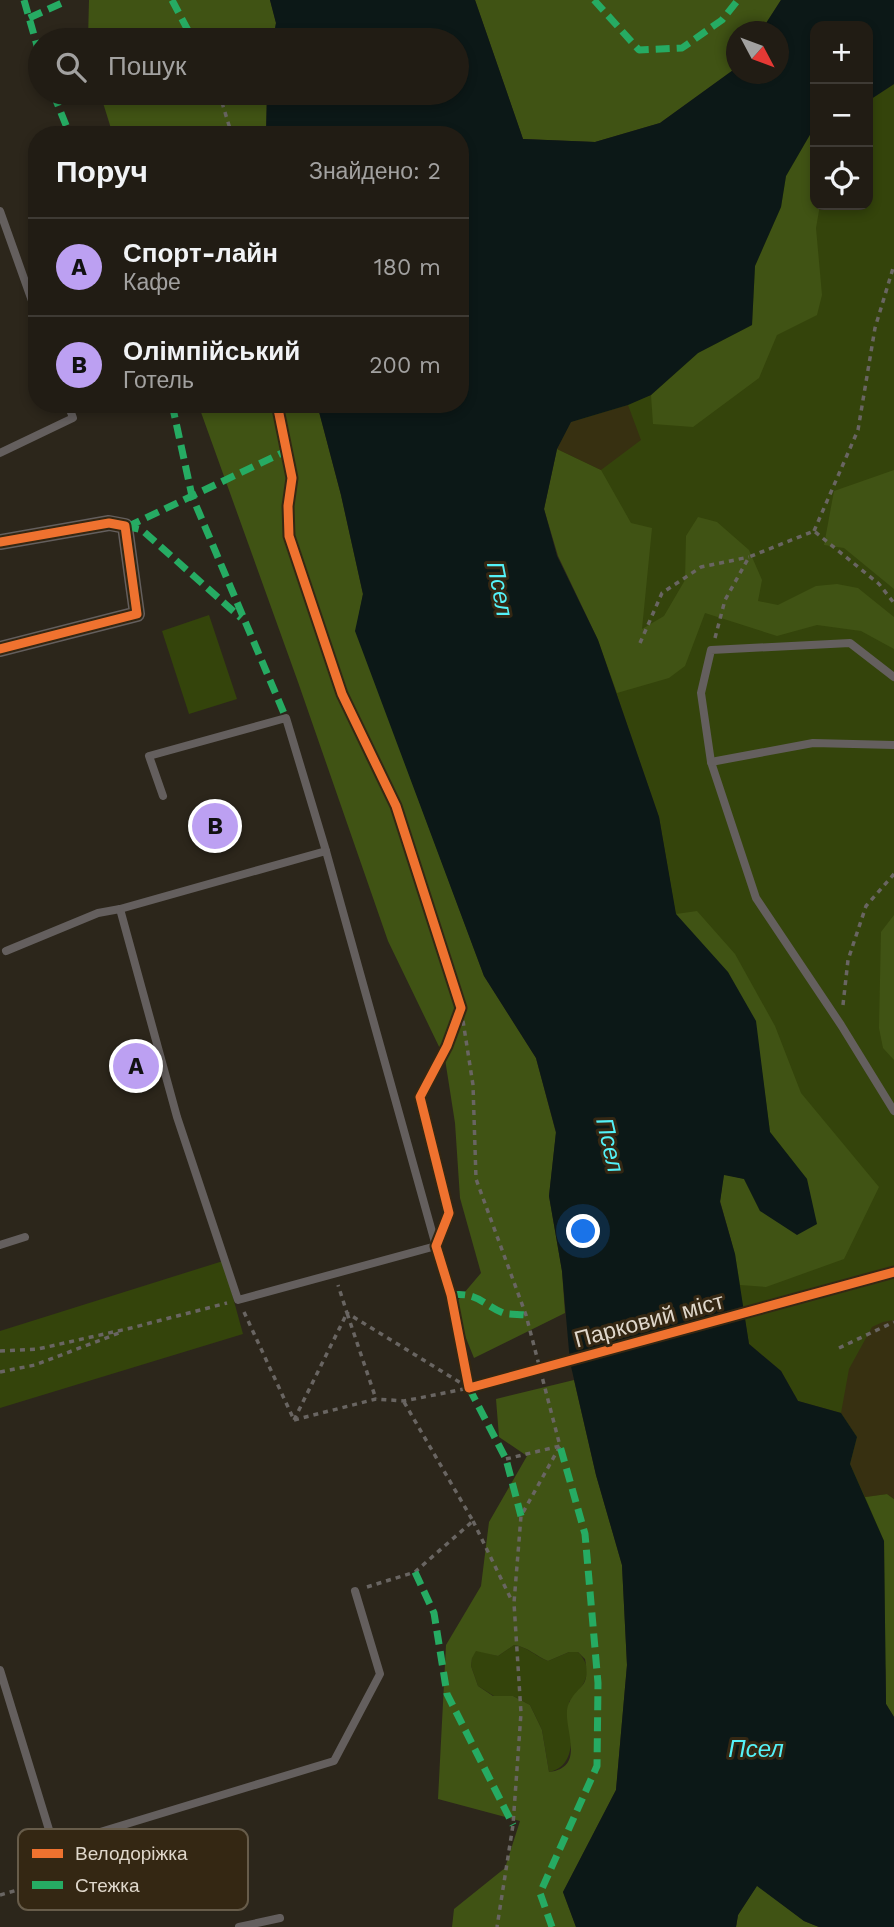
<!DOCTYPE html>
<html lang="uk">
<meta charset="utf-8">
<style>
:root{--surface:#211c14;--page:#2d2922;--text:#f1f3f6;--muted:#a2a1a0;--line:#3e3a34;--accent:#bca0f2}
body{margin:0;font-family:"Work Sans",sans-serif;background:var(--page);color:var(--text)}
.controls{position:absolute;right:21px;top:21px;display:grid;overflow:hidden;border-radius:14px;box-shadow:0 4px 10px #0003}
.controls button{width:63px;height:63px;display:grid;place-items:center;padding:0;border:0;border-bottom:2px solid var(--line);background:var(--surface);color:var(--text);font:35px sans-serif}
.compass{position:absolute;left:726px;top:21px;width:63px;height:63px;border-radius:50%;background:var(--surface);box-shadow:0 4px 10px #0003;rotate:131deg}
.you{position:absolute;left:584px;top:1232px;width:24px;height:24px;margin:-18px;border:5px solid #fff;border-radius:50%;background:#1a73e8;box-shadow:0 0 0 10px #1a73e833}
.badge{display:grid;place-items:center;width:46px;height:46px;border-radius:50%;background:var(--accent);color:#111;font-size:23px;font-weight:700}
.pin{position:absolute;translate:-50% -50%;border:4px solid #fff;box-shadow:0 2px 7px #0006}
.list{margin:0;padding:0;list-style:none}
h2{display:flex;justify-content:space-between;align-items:center;height:91px;margin:0;padding:0 28px;font-size:30px}
h2 small{font-size:23px;font-weight:400;color:var(--muted)}
.list li{display:grid;grid-template-columns:46px 1fr auto;gap:21px;align-items:center;box-sizing:border-box;height:98px;padding:0 28px;border-top:2px solid var(--line)}
.list b{display:block;font-size:26px;white-space:nowrap}
.list p{margin:0;font-size:23px;white-space:nowrap;color:var(--muted)}
.list em{font-size:23px;font-style:normal;color:var(--muted)}
.icon{flex:none;width:38px;height:38px;fill:none;stroke:currentColor;stroke-width:2;stroke-linecap:round;stroke-linejoin:round}
.map{position:relative;flex:none;width:894px;height:1927px;overflow:hidden}
.search{position:absolute;background:var(--surface);box-shadow:0 4px 10px #0003;left:28px;top:28px;width:441px;height:77px;display:flex;align-items:center;gap:18px;box-sizing:border-box;padding:0 24px;border-radius:38px;color:var(--muted);font-size:26px}
.panel{position:absolute;background:var(--surface);box-shadow:0 4px 10px #0003;left:28px;top:126px;width:441px;height:287px;border-radius:28px}
.map>svg:first-child{display:block}
</style>
<div class="map">
<svg width="894" height="1927" viewBox="0 0 894 1927">
<rect width="100%" height="100%" fill="#2c261b"/>
<g fill="#34440b">
<polygon points="894,84 894,1717 841,1413 798,1401 781,1371 749,1344 659,817 598,640 557,449 571,422 651,395 815,126 815,205 868,205 868,101"/>
<polygon points="209,615 237,699 189,714 162,631"/>
<polygon points="223,1261 243,1334 0,1408 0,1331"/>
<path d="M514,1645C528,1647 535,1656 548,1661L569,1652H578C596,1671 584,1686 569,1702C570,1726 580,1766 549,1772L542,1730L530,1705L513,1696H494L478,1686L471,1666L472,1657L476,1650L498,1656Z"/>
</g>
<g fill="#405314" fill-rule="evenodd">
<polygon points="89,0 270,0 276,23 273,40 88,40"/>
<polygon points="475,0 781,0 761,31 736,32 736,68 660,123 595,142 523,139"/>
<polygon points="100,93 267,93 266,135 113,135"/>
<polygon points="815,126 815,205 820,205 816,228 822,295 817,315 777,335 759,378 693,427 653,424 651,395 698,353 752,325 755,266 781,207 786,176"/>
<polygon points="198,404 317,404 341,495 363,594 356,631 484,976 536,1058 556,1133 549,1196 562,1271 565,1313 474,1358 453,1306 481,1273 460,1198 455,1123 445,1059 388,941 298,682"/>
<polygon points="557,449 601,470 631,523 652,528 642,629 664,616 685,580 686,536 698,517 717,522 749,550 762,580 758,601 778,605 816,586 837,584 858,588 894,617 894,649 861,631 817,625 777,636 705,613 685,666 669,678 617,693 598,640 558,556 544,509"/>
<polygon points="894,470 894,589 844,548 824,545 834,491"/>
<polygon points="697,911 735,954 775,1026 801,1093 879,1187 844,1259 766,1287 740,1285 735,1254 720,1201 724,1174 744,1179 760,1211 807,1179 770,1132 755,1020 676,914"/>
<polygon points="894,915 894,1060 883,1048 879,1028 881,932"/>
<path d="M574,1380L596,1475L622,1565L627,1665L616,1790L563,1892L576,1927H452L454,1909L505,1868L520,1821L438,1799L446,1645L481,1586L489,1522L527,1456L499,1437L496,1399ZM514,1645C528,1647 536,1656 548,1661L569,1652H578L585,1659C591,1689 578,1684 569,1703C559,1723 590,1767 549,1772L542,1730L530,1705L513,1696H493L478,1686L471,1666L472,1658L476,1651L498,1656Z"/>
<polygon points="887,1494 894,1499 894,1717 886,1704 884,1541 865,1497"/>
<polygon points="757,1885 804,1921 819,1927 736,1927 738,1915"/>
</g>
<g fill="#373011">
<polygon points="628,405 641,440 601,470 557,449 571,422"/>
<polygon points="894,1320 894,1499 887,1494 865,1497 850,1464 857,1437 841,1413 849,1369 872,1327 883,1322"/>
</g>
<polygon fill="#0c1817" points="270,0 475,0 523,139 595,142 660,123 736,68 736,74 778,74 778,32 761,31 781,0 894,0 894,84 868,101 868,26 815,26 815,126 786,176 781,207 755,266 752,325 698,353 651,395 628,405 571,422 557,449 544,509 557,556 598,640 659,817 676,914 728,972 756,1021 770,1132 807,1179 817,1224 797,1235 760,1211 744,1179 724,1175 720,1202 735,1254 749,1344 781,1371 798,1401 841,1413 857,1437 850,1464 884,1541 886,1704 894,1717 894,1927 819,1927 804,1921 757,1886 738,1915 736,1927 576,1927 563,1892 616,1790 627,1665 622,1565 596,1475 570,1362 562,1271 549,1196 556,1132 536,1058 484,976 355,631 363,594 341,495 317,404 460,404 460,135 266,135 267,93 457,93 457,40 273,40 276,23"/>
<g fill="none" stroke-linecap="round" stroke-linejoin="round">
<g stroke="#696562" stroke-width="3.5" stroke-dasharray="5 5" stroke-linecap="butt">
<polyline points="219,93 232,135"/>
<polyline points="277,404 292,478 288,506 289,536 342,694 396,806 461,1008 473,1085 476,1179 526,1315 560,1446 521,1516 514,1603 521,1713 513,1825 497,1927"/>
<polyline points="814,531 858,430 875,328 894,265"/>
<polyline points="715,638 725,600 749,557 814,531 879,584 894,603"/>
<polyline points="640,643 662,593 701,567 749,557"/>
<polyline points="843,1005 848,960 866,906 894,874"/>
<polyline points="444,1226 449,1213 420,1097 447,1046 460,1010"/>
<polyline points="439,1256 451,1295 469,1388 487,1383"/>
<polyline points="820,1293 894,1272"/>
<polyline points="244,1312 294,1420"/>
<polyline points="839,1348 894,1322"/>
<polyline points="0,1351 38,1349 131,1328 227,1303"/>
<polyline points="0,1372 35,1365 119,1333"/>
<polyline points="294,1420 376,1399 404,1401 469,1388 347,1313 338,1285"/>
<polyline points="294,1420 347,1313 376,1399"/>
<polyline points="506,1459 560,1446"/>
<polyline points="473,1521 512,1601"/>
<polyline points="367,1587 415,1572 473,1521 404,1402"/>
<polyline points="0,1895 46,1882 51,1858"/>
</g>
<g stroke="#645f5e" stroke-width="8">
<polyline points="0,211 37,315"/>
<polyline points="0,453 73,418 68,404"/>
<polyline points="894,677 850,643 711,650 701,693 711,762 756,898 841,1025 894,1111"/>
<polyline points="711,762 813,743 894,745"/>
<polyline points="163,796 149,756 286,718 326,851"/>
<polygon points="326,851 436,1246 238,1300 177,1117 120,909"/>
<polyline points="6,951 98,913 120,909"/>
<polyline points="0,1245 25,1237"/>
<polyline points="0,1670 54,1846 334,1761 380,1674 355,1591"/>
<polyline points="239,1927 280,1918"/>
</g>
<polyline stroke="#645f5e" stroke-width="16" points="0,542 109,523 125,526 137,614 0,649"/>
<polyline stroke="#696562" stroke-width="3.5" stroke-dasharray="5 5" stroke-linecap="butt" points="487,1383 820,1293"/>
<g stroke="#26ab63" stroke-width="7" stroke-dasharray="14 7" stroke-linecap="butt">
<polyline points="24,0 40,56"/>
<polyline points="172,0 193,40"/>
<polyline points="594,0 639,50 682,48 722,20 738,0"/>
<polyline points="29,18 62,3 62,0"/>
<polyline points="53,93 70,135"/>
<polyline points="172,404 192,496 286,718"/>
<polyline points="125,526 142,530 241,618"/>
<polyline points="127,527 286,451"/>
<path d="M451,1295C478,1292 482,1304 503,1313C510,1315 519,1314 526,1315"/>
<polyline points="469,1388 506,1459 521,1516"/>
<polyline points="415,1572 434,1613 447,1694 513,1825"/>
<polyline points="552,1927 540,1893 597,1766 598,1683 585,1534 560,1446"/>
</g>
<defs>
<g id="cycleway">
<polyline points="277,404 292,478 288,506 289,536 342,694 396,806 461,1008 447,1046 420,1097 449,1213 436,1246 451,1295 469,1388 894,1272"/>
<polyline points="0,542 109,523 125,526 137,614 0,649"/>
</g>
</defs>
<use href="#cycleway" stroke="#342713" stroke-width="13"/>
<use href="#cycleway" stroke="#ef722f" stroke-width="9"/>
</g>
<g text-anchor="middle" stroke-width="6" stroke-linejoin="round" paint-order="stroke">
<g font-size="23" fill="#dfd7cb" stroke="#342713">
<text transform="translate(649 1320) rotate(-15)" y="8">Парковий міст</text>
</g>
<g font-size="24" font-style="italic" fill="#54f1f7" stroke="#342713">
<text transform="translate(500 589) rotate(79)" y="8">Псел</text>
<text transform="translate(610 1145) rotate(77)" y="8">Псел</text>
<text x="756" y="1757">Псел</text>
</g>
</g>
<rect x="18" y="1829" width="230" height="81" rx="10" fill="#342713" stroke="#675c4a" stroke-width="2"/>
<rect x="32" y="1849" width="31" height="9" fill="#ef722f"/>
<rect x="32" y="1881" width="31" height="8" fill="#26ab63"/>
<g font-size="19" fill="#dfd7cb">
<text x="75" y="1860">Велодоріжка</text>
<text x="75" y="1892">Стежка</text>
</g>
</svg>
<div class="controls">
<button>+</button>
<button>−</button>
<button><svg class="icon" aria-label="locate" viewBox="0 0 24 24"><circle cx="12" cy="12" r="6"/><path d="M12 2v4M12 18v4M2 12h4M18 12h4"/></svg></button>
</div>
<svg class="compass" viewBox="-18 -18 36 36"><path d="M0-13l5 13h-10z" fill="#e53935"/><path d="M0 13l5-13h-10z" fill="#a2a1a0"/></svg>
<div class="you"></div>
<div class="pin badge" style="left:136px;top:1066px">A</div>
<div class="pin badge" style="left:215px;top:826px">B</div>
<div class="search"><svg class="icon" aria-label="search" viewBox="0 0 24 24"><circle cx="10" cy="10" r="6"/><path d="M15 15l6 6"/></svg>Пошук</div>
<section class="panel">
<h2>Поруч<small>Знайдено: 2</small></h2>
<ul class="list">
<li><span class="badge">A</span><div><b>Спорт-лайн</b><p>Кафе</p></div><em>180 m</em></li>
<li><span class="badge">B</span><div><b>Олімпійський</b><p>Готель</p></div><em>200 m</em></li>
</ul>
</section>
</div>
